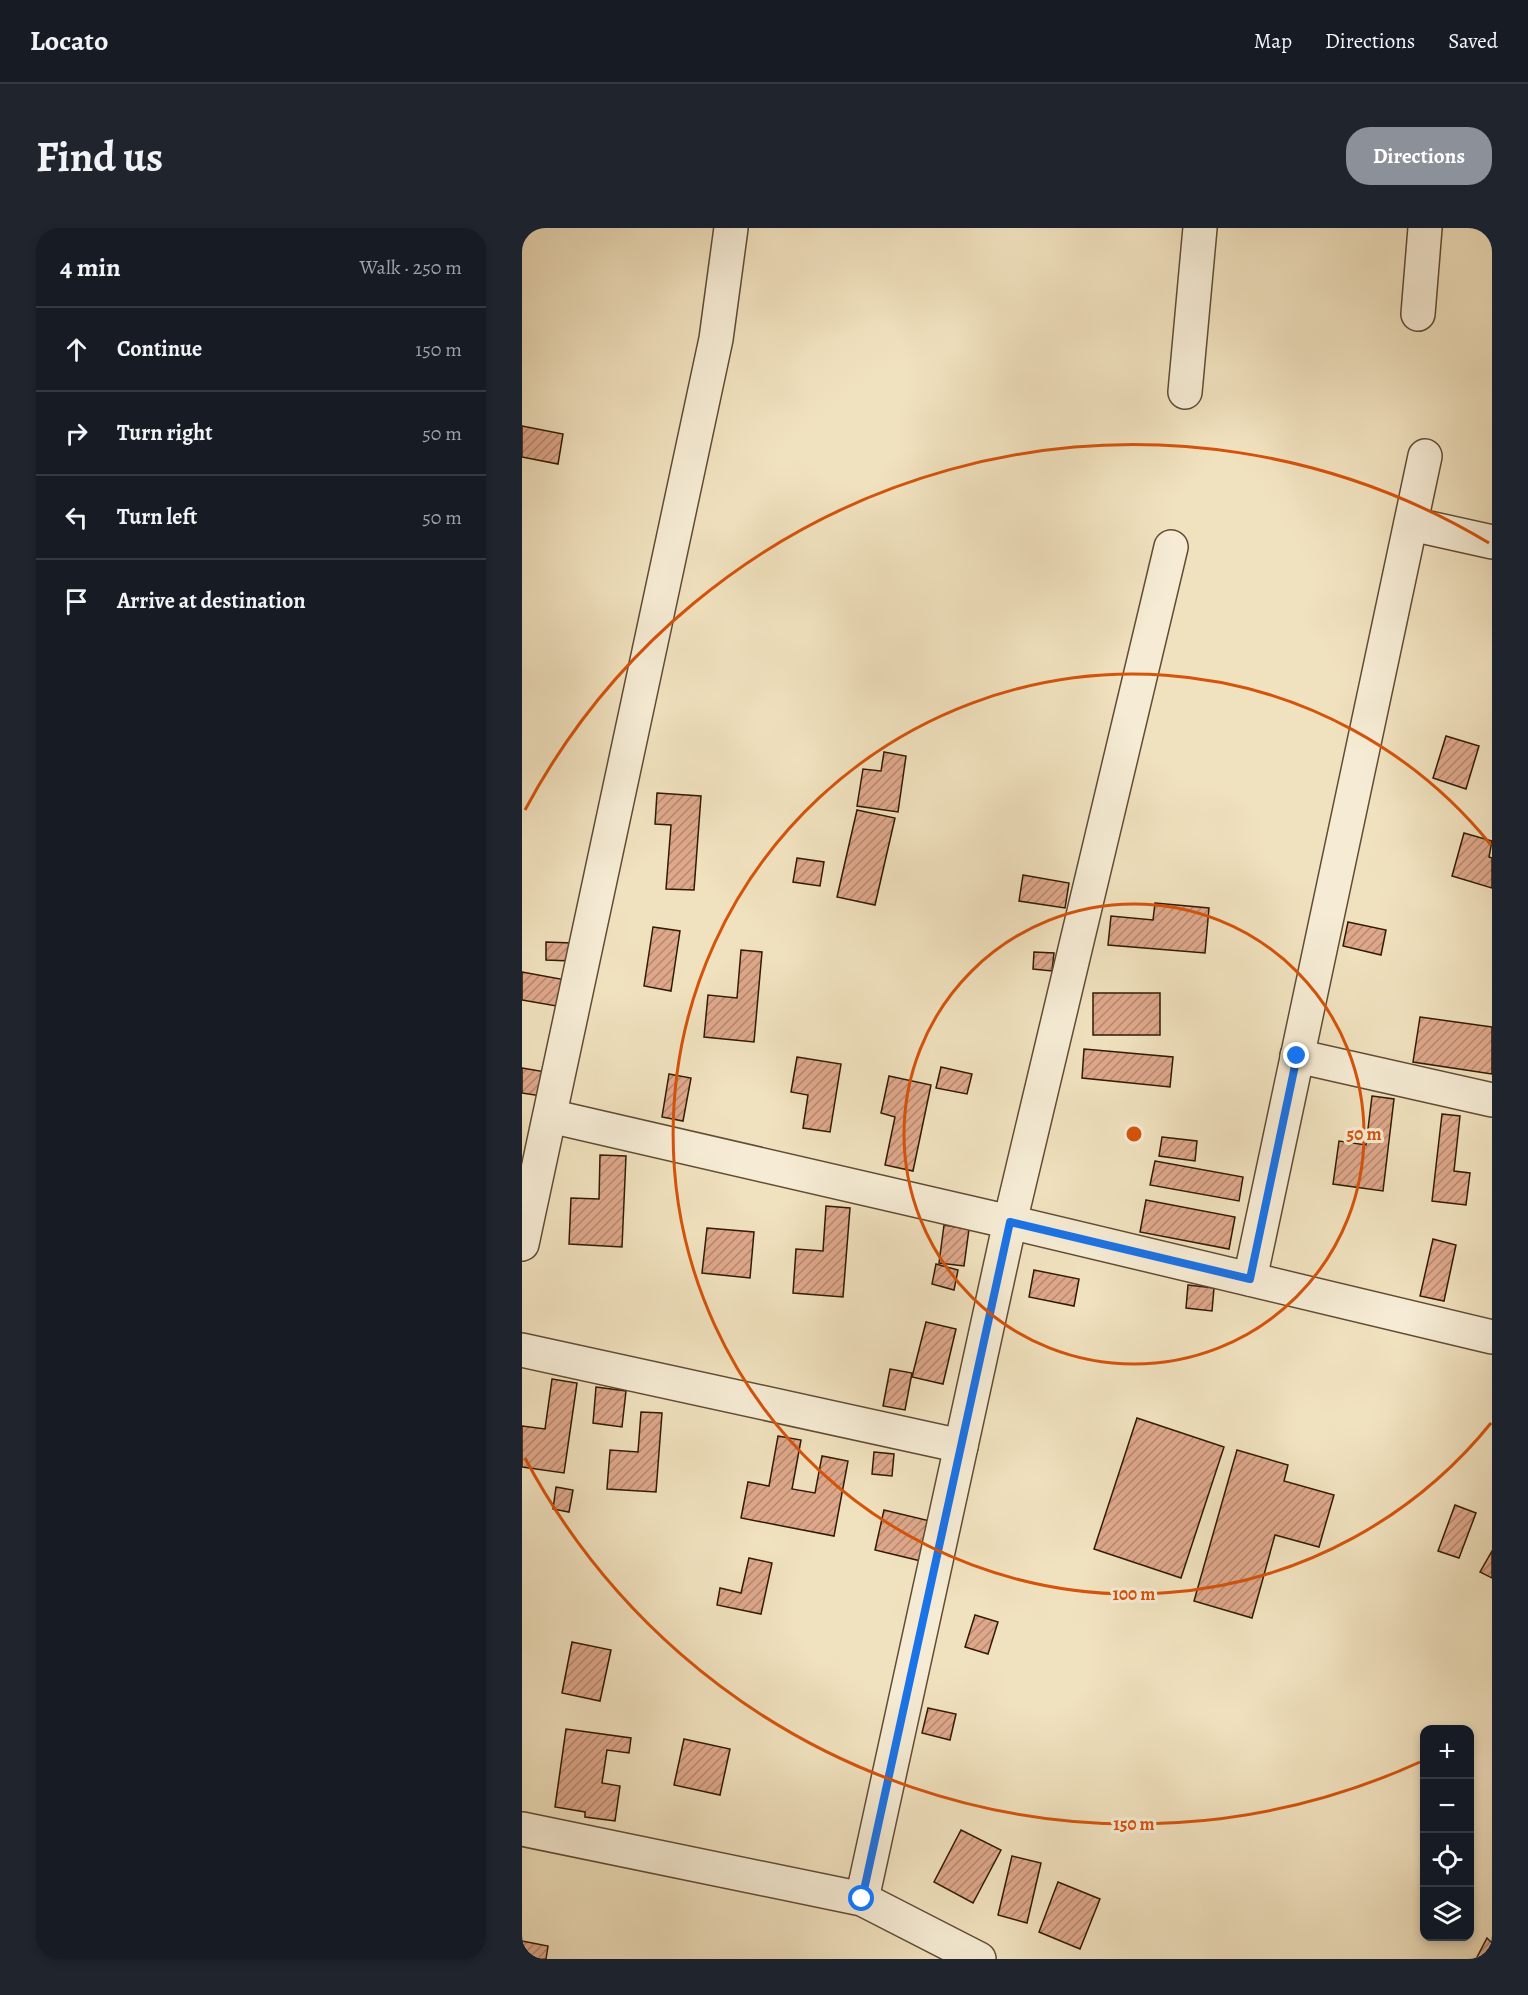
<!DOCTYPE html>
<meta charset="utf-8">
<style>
:root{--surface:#171b24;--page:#20242c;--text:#f1f3f6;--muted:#9ea1a6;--line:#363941;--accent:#8c9099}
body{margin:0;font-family:Alegreya,serif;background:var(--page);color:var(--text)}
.controls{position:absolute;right:18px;bottom:18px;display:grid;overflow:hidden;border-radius:12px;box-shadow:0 3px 9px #0003}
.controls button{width:54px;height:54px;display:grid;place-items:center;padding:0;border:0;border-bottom:2px solid var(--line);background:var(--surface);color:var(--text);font:30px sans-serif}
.stop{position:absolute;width:18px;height:18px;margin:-14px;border:4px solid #1a73e8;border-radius:50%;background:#fff}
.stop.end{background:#1a73e8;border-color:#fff;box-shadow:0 2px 6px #0008}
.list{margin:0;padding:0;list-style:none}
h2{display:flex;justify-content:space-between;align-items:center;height:78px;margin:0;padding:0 24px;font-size:26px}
h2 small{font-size:20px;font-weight:400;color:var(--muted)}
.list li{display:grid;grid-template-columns:39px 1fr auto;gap:18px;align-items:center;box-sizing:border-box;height:84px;padding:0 24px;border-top:2px solid var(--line)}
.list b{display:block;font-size:22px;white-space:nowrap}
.list em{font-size:20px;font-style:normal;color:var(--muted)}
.icon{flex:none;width:33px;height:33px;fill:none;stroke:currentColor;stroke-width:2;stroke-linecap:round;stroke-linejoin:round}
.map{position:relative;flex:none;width:970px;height:1731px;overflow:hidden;border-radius:24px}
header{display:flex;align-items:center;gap:36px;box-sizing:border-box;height:84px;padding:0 30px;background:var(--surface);border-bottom:2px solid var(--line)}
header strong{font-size:28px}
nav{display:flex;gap:33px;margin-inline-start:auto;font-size:21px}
.intro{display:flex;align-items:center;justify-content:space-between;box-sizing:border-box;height:144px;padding:0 36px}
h1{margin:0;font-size:42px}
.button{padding:15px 27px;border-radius:24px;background:var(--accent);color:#fff;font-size:21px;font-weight:700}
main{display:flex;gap:36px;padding:0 36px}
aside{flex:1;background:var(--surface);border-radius:24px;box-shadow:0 3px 9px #0003}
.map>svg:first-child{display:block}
</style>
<header>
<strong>Locato</strong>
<nav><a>Map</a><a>Directions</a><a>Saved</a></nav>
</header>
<div class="intro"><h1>Find us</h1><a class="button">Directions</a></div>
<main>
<aside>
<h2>4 min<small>Walk · 250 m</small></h2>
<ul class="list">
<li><svg class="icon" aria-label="ahead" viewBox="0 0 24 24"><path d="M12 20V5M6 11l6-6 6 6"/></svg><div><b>Continue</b></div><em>150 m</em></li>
<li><svg class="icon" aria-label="right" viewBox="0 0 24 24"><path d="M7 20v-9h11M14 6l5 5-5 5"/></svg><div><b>Turn right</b></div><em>50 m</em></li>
<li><svg class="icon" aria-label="left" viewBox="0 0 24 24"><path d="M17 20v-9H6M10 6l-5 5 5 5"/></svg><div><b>Turn left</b></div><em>50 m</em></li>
<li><svg class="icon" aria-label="arrive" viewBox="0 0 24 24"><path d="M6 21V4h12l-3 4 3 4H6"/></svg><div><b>Arrive at destination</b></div></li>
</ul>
</aside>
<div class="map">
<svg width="970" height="1731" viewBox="0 0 970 1731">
<defs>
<pattern id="building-hatch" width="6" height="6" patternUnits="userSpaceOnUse" patternTransform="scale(1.5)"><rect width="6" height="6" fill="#dfa88b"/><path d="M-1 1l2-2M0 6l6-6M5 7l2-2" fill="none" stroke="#b58870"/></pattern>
</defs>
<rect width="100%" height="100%" fill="#f1e2bf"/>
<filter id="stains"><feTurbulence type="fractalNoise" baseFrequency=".00333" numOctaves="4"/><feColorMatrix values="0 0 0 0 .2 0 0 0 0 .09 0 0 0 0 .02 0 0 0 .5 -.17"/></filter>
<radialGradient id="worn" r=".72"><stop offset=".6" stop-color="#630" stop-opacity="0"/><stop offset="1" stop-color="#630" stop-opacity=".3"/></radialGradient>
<g fill="url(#building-hatch)" stroke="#311a05" stroke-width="1.5">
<polygon points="0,198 41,206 36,236 0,229"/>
<polygon points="924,508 957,518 944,561 911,550"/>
<polygon points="362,524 384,528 376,584 335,578 341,541 359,543"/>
<polygon points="135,565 179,568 172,662 144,661 149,597 133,596"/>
<polygon points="335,582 373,590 353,677 315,669"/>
<polygon points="942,605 970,613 967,629 970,630 970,660 930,648"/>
<polygon points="275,630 302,634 298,658 271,654"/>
<polygon points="501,647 547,655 543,680 497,673"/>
<polygon points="633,675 687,680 683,725 586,717 589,688 631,692"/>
<polygon points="826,694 864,702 859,727 821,718"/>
<polygon points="131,699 158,703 149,763 122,758"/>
<polygon points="24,714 50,715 49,733 24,732"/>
<polygon points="219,722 240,724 232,814 182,809 186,767 215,770"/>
<polygon points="512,724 532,725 530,743 511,741"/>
<polygon points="0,744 44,752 40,779 0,772"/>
<rect x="571" y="765" width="67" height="42"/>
<polygon points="898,789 970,799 970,846 891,834"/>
<polygon points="562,821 651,829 648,859 560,850"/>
<polygon points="275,829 319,836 308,904 281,900 286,867 269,864"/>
<polygon points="419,839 450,846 445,866 414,860"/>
<polygon points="0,840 24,844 19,868 0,865"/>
<polygon points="147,846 169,850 161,893 140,889"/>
<polygon points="367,848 409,857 391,943 363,937 373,889 359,885"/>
<polygon points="850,868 872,871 861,963 811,956 817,913 844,917"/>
<polygon points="920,886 938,888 932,943 948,945 944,977 910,973"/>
<polygon points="640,909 675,913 673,933 637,928"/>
<polygon points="78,927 104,928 100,1019 47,1016 49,970 77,971"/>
<polygon points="633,933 721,949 717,973 628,957"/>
<polygon points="624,972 713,989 707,1021 618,1004"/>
<polygon points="304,978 328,980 321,1069 271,1065 274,1021 301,1023"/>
<polygon points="422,997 447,1001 442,1038 417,1035"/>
<polygon points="185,1000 232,1004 228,1050 180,1045"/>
<polygon points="911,1011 934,1017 922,1073 898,1068"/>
<polygon points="414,1036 436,1042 432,1062 410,1056"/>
<polygon points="512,1042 557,1051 552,1078 507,1069"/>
<polygon points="666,1057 692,1060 690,1083 664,1080"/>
<polygon points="404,1094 434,1101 421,1156 390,1149"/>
<polygon points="368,1141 390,1145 383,1182 361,1178"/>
<polygon points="30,1151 55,1155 42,1245 0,1239 0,1198 23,1201"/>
<polygon points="74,1159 104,1163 100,1199 71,1195"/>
<polygon points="119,1184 140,1185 134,1264 85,1261 88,1222 116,1224"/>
<polygon points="615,1190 702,1219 659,1350 572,1321"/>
<polygon points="256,1208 279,1212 270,1261 293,1265 300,1228 326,1233 312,1308 219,1290 226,1254 247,1258"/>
<polygon points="715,1222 766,1237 762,1253 812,1267 797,1319 753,1307 730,1390 672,1373"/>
<polygon points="352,1224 372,1226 370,1248 350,1246"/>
<polygon points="34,1259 51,1262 47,1284 31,1281"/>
<polygon points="933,1277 954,1285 937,1330 916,1323"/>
<polygon points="362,1282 408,1293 399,1333 353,1322"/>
<polygon points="970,1323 970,1350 958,1344"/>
<polygon points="227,1330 250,1335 239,1386 195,1377 198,1360 219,1365"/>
<polygon points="453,1387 476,1394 466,1426 443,1419"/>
<polygon points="50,1414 89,1422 78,1473 40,1465"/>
<polygon points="406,1480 434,1486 428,1512 400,1505"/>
<polygon points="44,1501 109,1510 107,1525 85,1522 80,1555 98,1558 93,1593 63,1589 63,1584 33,1579"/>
<polygon points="162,1511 208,1521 198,1567 152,1557"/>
<polygon points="439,1602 479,1622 451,1675 412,1654"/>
<polygon points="490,1628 519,1635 505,1695 476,1687"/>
<polygon points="536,1654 578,1671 558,1721 517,1704"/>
<polygon points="965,1710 970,1715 970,1731 954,1731"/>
<polygon points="0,1713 26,1718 24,1731 0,1731"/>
</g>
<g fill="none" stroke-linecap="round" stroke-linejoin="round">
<defs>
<g id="street">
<polyline points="896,86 903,0"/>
<polyline points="663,164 678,0"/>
<polyline points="889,296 970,314"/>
<polyline points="775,828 970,872"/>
<polyline points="28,888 488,994 970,1109"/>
<polyline points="0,1016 194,111 209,0"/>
<polyline points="728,1051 903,228"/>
<polyline points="0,1122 439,1218"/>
<polyline points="0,1601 340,1671 457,1731"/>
<polyline points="340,1671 488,994 649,319"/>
</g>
</defs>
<use href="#street" stroke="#614c34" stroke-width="36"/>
<use href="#street" stroke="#f6ecd5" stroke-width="33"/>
</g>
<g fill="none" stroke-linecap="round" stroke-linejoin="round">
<polyline stroke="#1a73e8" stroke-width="8" points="340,1671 488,994 728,1051 775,828"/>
</g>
<g fill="none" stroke="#d6530b" stroke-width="3">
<circle cx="612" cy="906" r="230"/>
<path d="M969 1195A460 460 0 1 1 969 617"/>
<path d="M898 1534A690 690 0 0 1 3 1230M3 582A690 690 0 0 1 967 315"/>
</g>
<circle cx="612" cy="906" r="9" fill="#d6530b" stroke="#f6ecd5" stroke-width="3"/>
<g font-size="18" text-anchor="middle" font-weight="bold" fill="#d6530b" stroke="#f6ecd5" stroke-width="6" stroke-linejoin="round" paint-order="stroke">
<text x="842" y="912">50 m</text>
<text x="612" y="1372">100 m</text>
<text x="612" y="1602">150 m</text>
</g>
<rect width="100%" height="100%" filter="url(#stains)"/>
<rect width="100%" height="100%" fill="url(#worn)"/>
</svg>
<div class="controls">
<button>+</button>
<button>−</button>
<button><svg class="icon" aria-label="locate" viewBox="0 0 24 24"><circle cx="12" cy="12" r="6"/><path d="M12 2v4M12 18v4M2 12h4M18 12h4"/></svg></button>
<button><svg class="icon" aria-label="layers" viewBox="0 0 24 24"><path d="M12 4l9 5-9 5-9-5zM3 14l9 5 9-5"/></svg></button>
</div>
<div class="stop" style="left:340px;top:1671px"></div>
<div class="stop end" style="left:775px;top:828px"></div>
</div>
</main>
